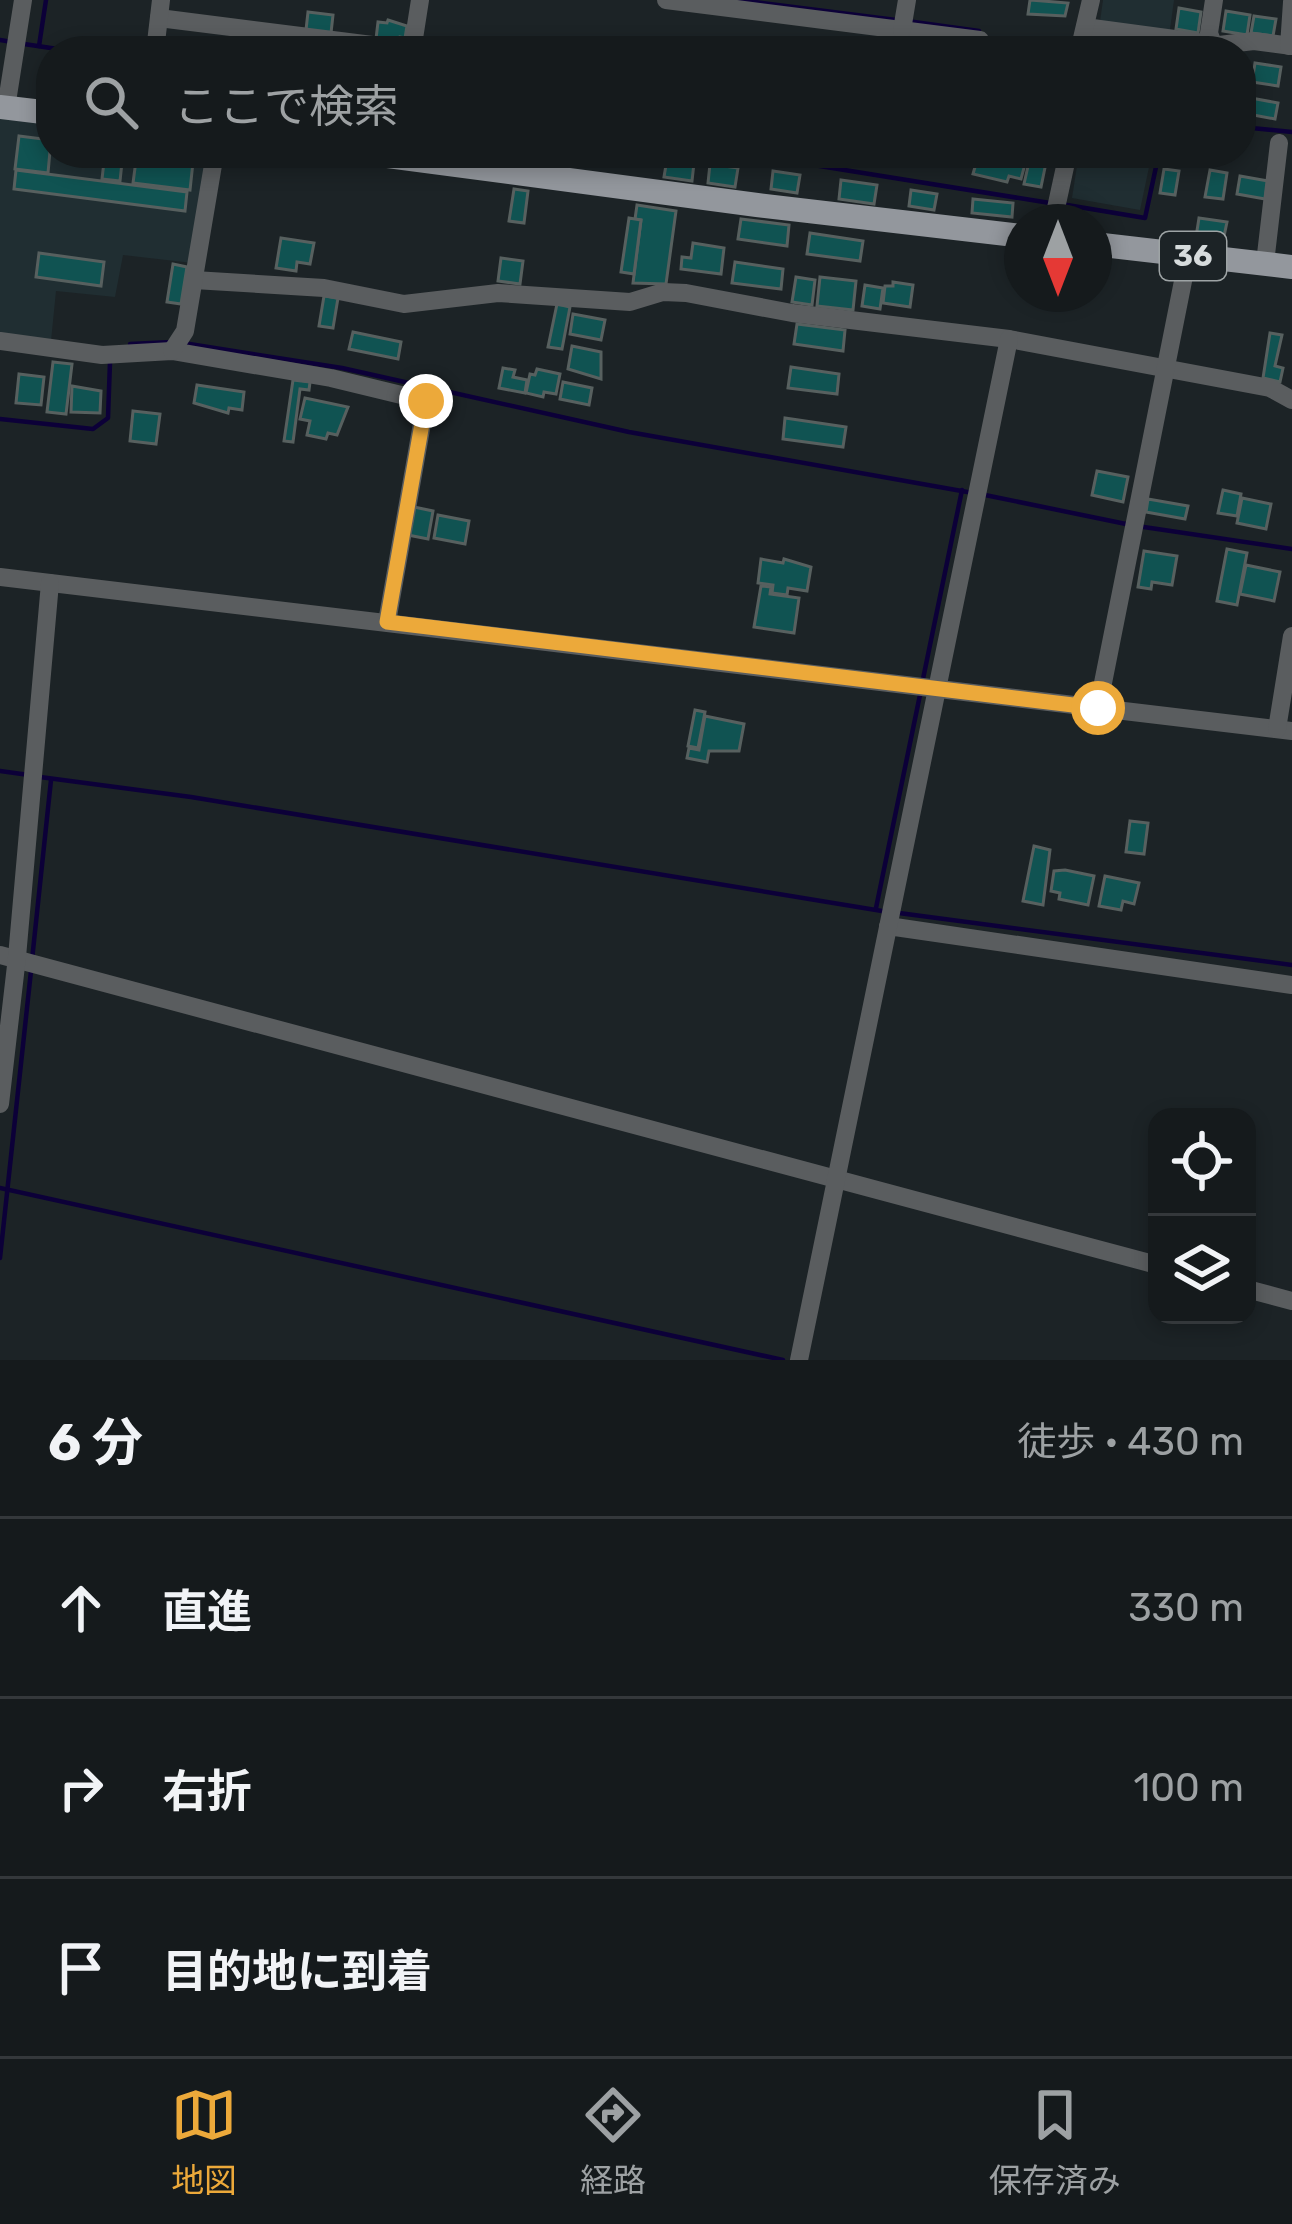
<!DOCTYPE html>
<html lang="ja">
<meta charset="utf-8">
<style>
:root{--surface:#151a1c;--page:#1e2325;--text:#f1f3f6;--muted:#9da1a3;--line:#34383b;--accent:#eca93a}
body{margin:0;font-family:Rubik,"Noto Sans JP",sans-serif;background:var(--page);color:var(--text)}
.controls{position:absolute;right:36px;bottom:36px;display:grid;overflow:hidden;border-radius:24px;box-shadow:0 6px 18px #0003}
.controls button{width:108px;height:108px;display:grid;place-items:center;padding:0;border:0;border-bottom:3px solid var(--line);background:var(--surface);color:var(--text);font:60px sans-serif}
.compass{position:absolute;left:1004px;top:204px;width:108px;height:108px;border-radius:50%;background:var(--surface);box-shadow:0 6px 18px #0003;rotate:180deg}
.stop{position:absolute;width:36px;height:36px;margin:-27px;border:9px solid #eca93a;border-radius:50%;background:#fff}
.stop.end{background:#eca93a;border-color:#fff;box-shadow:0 3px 12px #0008}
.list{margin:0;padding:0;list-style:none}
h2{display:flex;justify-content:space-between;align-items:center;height:156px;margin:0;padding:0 48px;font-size:51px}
h2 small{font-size:39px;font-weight:400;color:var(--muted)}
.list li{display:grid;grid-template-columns:78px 1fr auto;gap:36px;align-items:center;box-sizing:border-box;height:180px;padding:0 48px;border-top:3px solid var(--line)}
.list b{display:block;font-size:45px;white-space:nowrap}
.list em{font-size:39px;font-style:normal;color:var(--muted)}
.icon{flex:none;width:66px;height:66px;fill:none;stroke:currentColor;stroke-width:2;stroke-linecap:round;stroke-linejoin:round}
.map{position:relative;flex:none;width:1292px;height:1360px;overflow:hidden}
.search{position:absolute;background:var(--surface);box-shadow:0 6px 18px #0003;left:36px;right:36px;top:36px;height:132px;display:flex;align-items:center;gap:30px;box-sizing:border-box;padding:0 42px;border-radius:48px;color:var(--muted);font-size:45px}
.sheet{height:696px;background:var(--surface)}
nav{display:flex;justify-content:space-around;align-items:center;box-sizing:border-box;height:168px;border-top:3px solid var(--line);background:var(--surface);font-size:33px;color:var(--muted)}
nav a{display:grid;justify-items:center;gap:6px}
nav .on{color:var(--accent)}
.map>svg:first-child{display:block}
</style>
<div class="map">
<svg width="1292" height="1360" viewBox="0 0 1292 1360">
<rect width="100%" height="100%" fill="#1c2326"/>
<g fill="#202e32">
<polygon points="1103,0 1174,0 1168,44 1098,36"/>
<polygon points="0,117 51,124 51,153 223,153 201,264 123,255 115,297 56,291 51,341 0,336"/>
<polygon points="1079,153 1152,153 1140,210 1072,198"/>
</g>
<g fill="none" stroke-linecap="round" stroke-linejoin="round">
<g stroke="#0c0038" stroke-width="4.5">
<polyline points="739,0 896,20"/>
<polyline points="907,21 979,31"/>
<polyline points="0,40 12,42"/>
<polyline points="24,44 71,51"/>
<polyline points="39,46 46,0"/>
<polyline points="1241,127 1292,132"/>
<polyline points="739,153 1050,203"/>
<polyline points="1061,204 1145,218 1159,153"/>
<polyline points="183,343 342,368 629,432 973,493"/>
<polyline points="130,344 172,342"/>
<polyline points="0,419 93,429 108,418 110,362"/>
<polyline points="985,495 1126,524"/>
<polyline points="1137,526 1292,549"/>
<polyline points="923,679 962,490"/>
<polyline points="0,771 29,775"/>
<polyline points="40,777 191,797 888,912"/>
<polyline points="876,908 921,690"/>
<polyline points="899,913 1292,965"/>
<polyline points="32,960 51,780"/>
<polyline points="0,1188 783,1360"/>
<polyline points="0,1258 31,971"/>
</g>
</g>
<g fill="#105352" stroke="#57605f" stroke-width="3">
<polygon points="1030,0 1068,3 1065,16 1028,14"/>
<polygon points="1179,8 1201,12 1198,33 1176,29"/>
<polygon points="1226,11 1250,15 1247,35 1223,31"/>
<polygon points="308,12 333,15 331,33 306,30"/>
<polygon points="1254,16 1276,19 1273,36 1251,33"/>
<polygon points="388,20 407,26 405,38 400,37 399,42 376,39 378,22 387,23"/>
<polygon points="1255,63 1281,67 1278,86 1252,82"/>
<polygon points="1251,98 1278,103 1275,119 1248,114"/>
<polygon points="19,136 51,140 48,173 15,169"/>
<polygon points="105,153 123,153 120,181 102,179"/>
<polygon points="137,153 194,153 190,190 133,183"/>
<polygon points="673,153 681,154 680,161 694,163 692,181 664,177 667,159 672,160"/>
<polygon points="979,153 1028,153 1021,179 1009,176 1007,182 973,174"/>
<polygon points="1031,153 1048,153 1041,187 1024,184"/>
<polygon points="710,164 738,168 735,187 708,183"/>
<polygon points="1164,169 1179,171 1175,195 1160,193"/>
<polygon points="16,170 187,192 185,211 14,189"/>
<polygon points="1210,170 1227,173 1223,199 1205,197"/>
<polygon points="773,171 800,175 797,193 771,189"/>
<polygon points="1240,176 1268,181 1265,199 1237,194"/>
<polygon points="841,180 877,185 874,204 839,199"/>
<polygon points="514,189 528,191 524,223 509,221"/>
<polygon points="911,190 937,194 934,210 909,206"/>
<polygon points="973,199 1013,203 1012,217 972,213"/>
<polygon points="637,205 676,211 666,284 633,283 641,220 635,219"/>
<polygon points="629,218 641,220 634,274 621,272"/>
<polygon points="1199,218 1227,222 1223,241 1196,237"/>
<polygon points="741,219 789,225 787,246 738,239"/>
<polygon points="810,233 863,241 860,261 807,254"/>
<polygon points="281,238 314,243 310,264 297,262 296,271 276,268"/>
<polygon points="693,243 724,248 721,274 681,269 682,257 691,258"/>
<polygon points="39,253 104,262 101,286 36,277"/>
<polygon points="501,258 523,261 520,284 498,281"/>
<polygon points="735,262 783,269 781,289 732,283"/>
<polygon points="173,264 187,267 181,304 167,302"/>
<polygon points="796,277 815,280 812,305 792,302"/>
<polygon points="820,277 856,281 853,310 817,306"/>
<polygon points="893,282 913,285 910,307 883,303 885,286 893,286"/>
<polygon points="865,285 883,288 880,309 862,306"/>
<polygon points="324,296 338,298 333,328 319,326"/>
<polygon points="557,304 570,307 562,349 548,347"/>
<polygon points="573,314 605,320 601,340 570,334"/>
<polygon points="797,324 845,330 843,351 794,344"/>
<polygon points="353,332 401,342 398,359 349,349"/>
<polygon points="1270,333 1282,335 1275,366 1283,368 1280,382 1263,378"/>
<polygon points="572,346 601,352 601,379 568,369"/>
<polygon points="53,362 72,364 66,414 47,412"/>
<polygon points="791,367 839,374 837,394 788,388"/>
<polygon points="503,368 515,370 513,377 527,380 525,393 499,388"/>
<polygon points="537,369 560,374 556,394 544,392 543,397 526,393 530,374 535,375"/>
<polygon points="19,374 44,377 41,405 16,403"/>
<polygon points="293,380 310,382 309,390 300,389 293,442 284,441"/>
<polygon points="563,382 592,388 589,405 560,399"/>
<polygon points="197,385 244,392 242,410 229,408 228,413 194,403"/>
<polygon points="72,386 101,391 100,413 71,412"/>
<polygon points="305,398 348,407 337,435 328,433 326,439 307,435 310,421 300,419"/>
<polygon points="133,411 160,414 156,444 130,441"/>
<polygon points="785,418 846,427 843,447 783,439"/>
<polygon points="1097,471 1128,477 1123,502 1092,495"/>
<polygon points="1223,490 1241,494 1237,516 1218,513"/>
<polygon points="1242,498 1271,504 1266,529 1237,523"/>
<polygon points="1148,499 1188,506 1185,519 1146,512"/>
<polygon points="414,507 433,511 428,539 408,535"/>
<polygon points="438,515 469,521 465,544 434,538"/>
<polygon points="1227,549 1247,553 1237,605 1217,601"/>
<polygon points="1144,551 1177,556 1172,585 1152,582 1151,589 1138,587"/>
<polygon points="761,559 783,563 784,559 811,567 807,591 788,588 787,595 772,593 773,585 758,583"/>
<polygon points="1246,565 1280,572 1274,601 1240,594"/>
<polygon points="761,586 771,587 770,594 799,598 794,633 754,627"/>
<polygon points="695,710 705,712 698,748 688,746"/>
<polygon points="705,716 744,724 739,751 709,751 707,762 687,758 689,748 699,750"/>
<polygon points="1130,821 1148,823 1144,854 1126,852"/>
<polygon points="1034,846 1050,850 1043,905 1023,901"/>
<polygon points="1065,870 1094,876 1088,905 1059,899 1060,893 1051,891 1054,871"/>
<polygon points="1105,876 1139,883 1134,904 1123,901 1121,910 1099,906"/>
</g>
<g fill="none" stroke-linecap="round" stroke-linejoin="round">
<g stroke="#5a5d5f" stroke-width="18">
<polyline points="666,0 980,40"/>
<polyline points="159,18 412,50"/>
<polyline points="1085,27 1219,45 1254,41 1292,46"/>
<polyline points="902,30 907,0"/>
<polyline points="1213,44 1209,33 1214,0"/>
<polyline points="1289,46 1292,2"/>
<polyline points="155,51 161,0"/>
<polyline points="412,51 420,0"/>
<polyline points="1079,51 1091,0"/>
<polyline points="6,108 23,0"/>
<polyline points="1053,222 1068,153"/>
<polyline points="1265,263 1279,143"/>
<polyline points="194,280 324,288 404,304 498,293 630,302 663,292 686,293 792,313 1009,339 1270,388 1292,400"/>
<polyline points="0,341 102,355 172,351 331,378 426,401 387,622"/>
<polyline points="172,351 185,331 215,153"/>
<polyline points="0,577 1292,731"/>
<polyline points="1098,708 1188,256"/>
<polyline points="1277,729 1292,636"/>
<polyline points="888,926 1292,985"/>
<polyline points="0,955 1157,1265"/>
<polyline points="0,1104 17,957 50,583"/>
<polyline points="1247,1289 1292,1301"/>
<polyline points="799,1360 1009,339"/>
</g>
<g stroke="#93979d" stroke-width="24">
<polyline points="0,107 51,113"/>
<polyline points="365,153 757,205 1022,236"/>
<polyline points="1094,244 1292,267"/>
</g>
</g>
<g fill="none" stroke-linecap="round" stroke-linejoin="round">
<polyline stroke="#eca93a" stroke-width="15" points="426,401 387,622 1098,708"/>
</g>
<g text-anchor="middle" stroke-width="10" stroke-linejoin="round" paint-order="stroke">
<rect fill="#1c2326" stroke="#9ea4a5" stroke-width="3" x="1160" y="232" width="66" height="48" rx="9"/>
<g font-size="30" font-weight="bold" fill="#d6dbdc">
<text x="1193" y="266">36</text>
</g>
</g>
</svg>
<div class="controls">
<button><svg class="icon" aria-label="locate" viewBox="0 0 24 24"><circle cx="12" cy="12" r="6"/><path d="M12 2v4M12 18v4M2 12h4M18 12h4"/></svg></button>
<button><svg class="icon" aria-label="layers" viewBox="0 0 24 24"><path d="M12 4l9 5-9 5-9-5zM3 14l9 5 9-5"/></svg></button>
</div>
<svg class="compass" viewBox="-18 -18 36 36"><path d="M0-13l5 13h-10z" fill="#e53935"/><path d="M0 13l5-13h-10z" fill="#9da1a3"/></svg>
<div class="stop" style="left:1098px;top:708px"></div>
<div class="stop end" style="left:426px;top:401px"></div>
<div class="search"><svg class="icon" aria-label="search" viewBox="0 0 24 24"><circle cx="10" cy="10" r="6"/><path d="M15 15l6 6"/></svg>ここで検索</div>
</div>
<section class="sheet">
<h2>6 分<small>徒歩 · 430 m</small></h2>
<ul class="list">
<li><svg class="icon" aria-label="ahead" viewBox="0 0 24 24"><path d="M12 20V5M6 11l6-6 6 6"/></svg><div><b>直進</b></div><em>330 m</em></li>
<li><svg class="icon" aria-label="right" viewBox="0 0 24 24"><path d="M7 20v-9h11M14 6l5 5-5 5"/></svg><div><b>右折</b></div><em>100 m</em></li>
<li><svg class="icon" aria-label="arrive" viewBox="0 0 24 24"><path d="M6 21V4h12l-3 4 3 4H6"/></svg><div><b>目的地に到着</b></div></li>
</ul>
</section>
<nav>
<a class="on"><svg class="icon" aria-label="map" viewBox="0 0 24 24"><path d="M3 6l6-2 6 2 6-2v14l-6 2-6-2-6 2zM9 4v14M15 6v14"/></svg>地図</a>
<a><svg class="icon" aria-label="directions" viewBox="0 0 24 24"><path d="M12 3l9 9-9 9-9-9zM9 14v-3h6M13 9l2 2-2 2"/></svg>経路</a>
<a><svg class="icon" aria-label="saved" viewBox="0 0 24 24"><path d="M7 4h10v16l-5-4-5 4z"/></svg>保存済み</a>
</nav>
